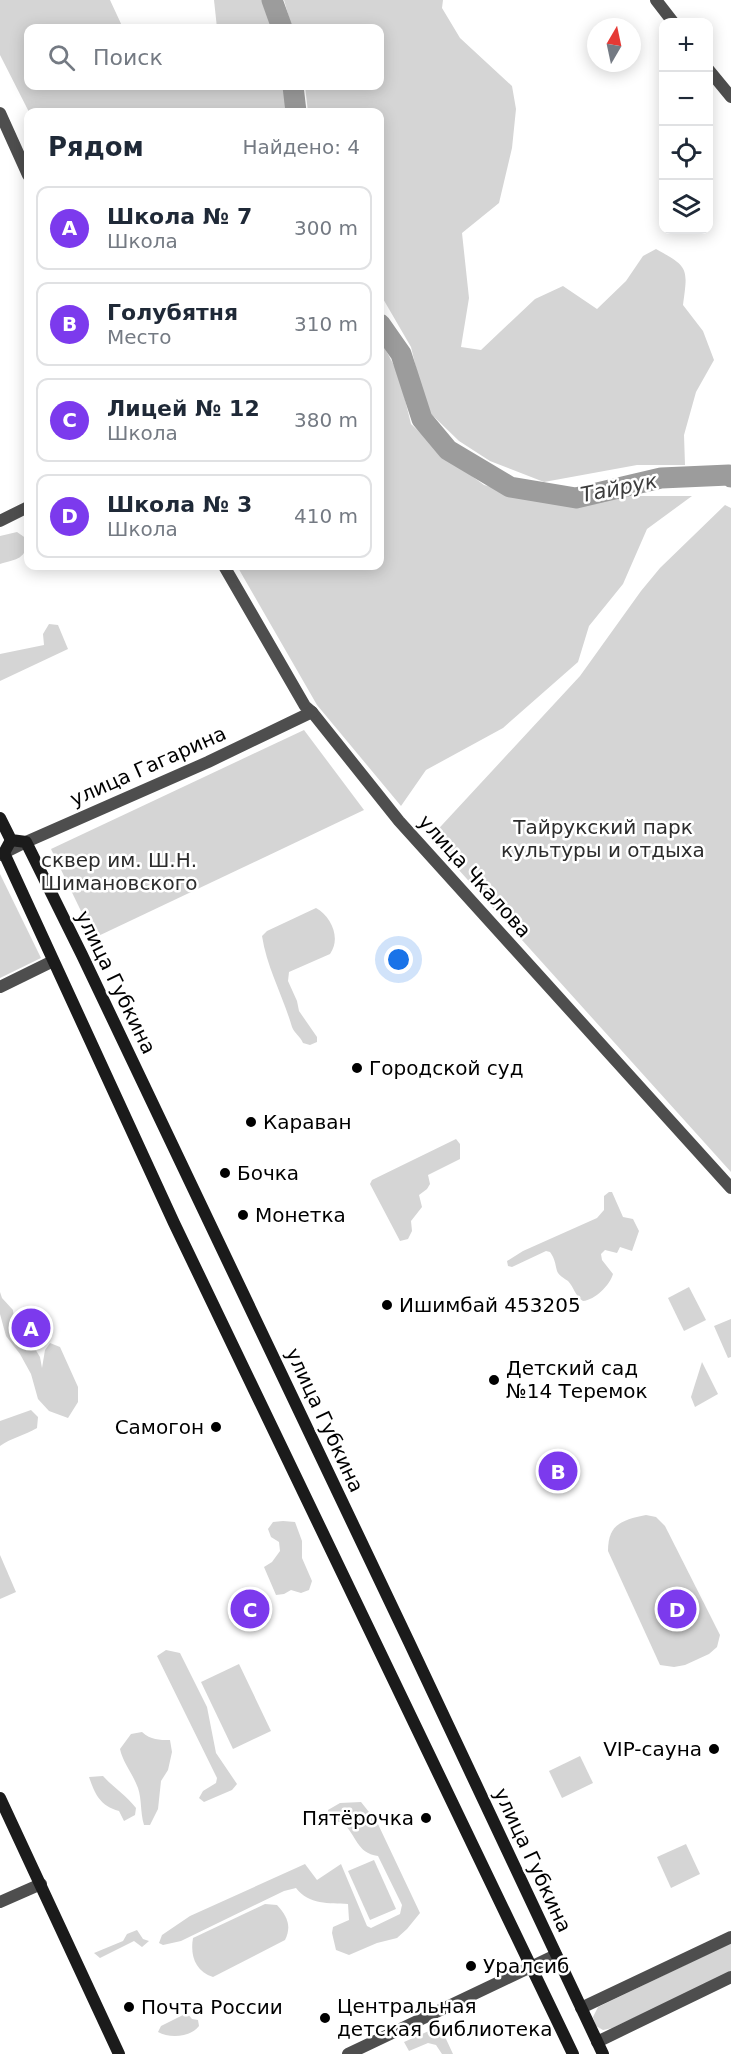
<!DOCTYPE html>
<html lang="ru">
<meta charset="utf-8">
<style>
:root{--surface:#fff;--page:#f2f2f3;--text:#1f2937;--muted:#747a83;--line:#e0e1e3;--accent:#7c3aed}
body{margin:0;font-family:"DejaVu Sans",sans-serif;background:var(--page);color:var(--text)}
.controls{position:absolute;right:18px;top:18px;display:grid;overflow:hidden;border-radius:12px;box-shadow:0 3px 15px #0003}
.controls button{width:54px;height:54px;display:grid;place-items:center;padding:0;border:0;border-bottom:2px solid var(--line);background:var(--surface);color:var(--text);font:30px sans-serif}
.compass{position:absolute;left:587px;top:18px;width:54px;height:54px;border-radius:50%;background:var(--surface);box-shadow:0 3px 15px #0003;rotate:9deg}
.you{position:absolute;left:399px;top:960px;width:21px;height:21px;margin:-15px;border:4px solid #fff;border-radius:50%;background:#1a73e8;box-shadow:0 0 0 9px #1a73e833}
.badge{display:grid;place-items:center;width:39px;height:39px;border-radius:50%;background:var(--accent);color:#fff;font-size:20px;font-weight:700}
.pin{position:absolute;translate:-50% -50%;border:3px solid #fff;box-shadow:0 2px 6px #0006}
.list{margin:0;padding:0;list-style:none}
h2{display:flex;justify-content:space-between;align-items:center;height:78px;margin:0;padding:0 24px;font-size:26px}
h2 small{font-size:20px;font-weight:400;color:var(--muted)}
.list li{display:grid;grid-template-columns:39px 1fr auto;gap:18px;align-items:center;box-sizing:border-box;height:84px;margin:0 12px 12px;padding:0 12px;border:2px solid var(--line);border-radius:12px}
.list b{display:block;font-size:22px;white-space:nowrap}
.list p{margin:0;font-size:20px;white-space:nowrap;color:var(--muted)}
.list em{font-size:20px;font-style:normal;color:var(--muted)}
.icon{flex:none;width:33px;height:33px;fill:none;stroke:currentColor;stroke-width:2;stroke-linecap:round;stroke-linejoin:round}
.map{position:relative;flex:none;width:731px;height:2054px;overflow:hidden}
.search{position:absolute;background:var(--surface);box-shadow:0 3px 15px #0003;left:24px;top:24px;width:360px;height:66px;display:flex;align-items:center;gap:15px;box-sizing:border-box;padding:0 21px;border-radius:12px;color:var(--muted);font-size:22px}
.panel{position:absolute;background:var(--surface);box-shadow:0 3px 15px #0003;left:24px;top:108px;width:360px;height:462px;border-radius:12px}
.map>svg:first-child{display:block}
</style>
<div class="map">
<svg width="731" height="2054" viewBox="0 0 731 2054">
<rect width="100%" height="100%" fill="#fff"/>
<g fill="#d5d5d5">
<polygon points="0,0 110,0 123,28 28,28 28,86 287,86 290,112 29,112 0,55"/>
<polygon points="214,0 263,0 275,28 217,28"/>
<path d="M284,0H443L442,8L460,38L512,86L516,109L512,148L499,203L462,233L469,298L461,347L481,350L535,299L563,286L597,309L626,281L643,256L656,249C689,267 688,268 683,305L703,331L714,360L696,392L684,435L685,465H637L544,482L490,461L459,441L426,409L411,347L382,297H380V112H308L305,86H380V28H292Z"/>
<polygon points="380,339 399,375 411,424 446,457 484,485 535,499 584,501 632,496 692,496 647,529 623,584 589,626 578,662 503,728 426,770 401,806 317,705 237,566 380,566"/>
<polygon points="725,505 731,508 731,1172 430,838 580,676 641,591 660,568"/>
<path d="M17,532L27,539C27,559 17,559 0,564V536Z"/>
<polygon points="49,624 58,625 68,649 0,681 0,654 44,645 43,634"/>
<polygon points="304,730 364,810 94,938 51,849"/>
<polygon points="0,874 41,958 0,978"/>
<path d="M316,908C332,917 341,939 330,954L289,972L288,981L297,1001L299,1011L317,1037V1042L310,1045L303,1043C300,1036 295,1034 292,1027C283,996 267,968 262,936L267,931Z"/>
<polygon points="456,1139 460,1144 460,1159 428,1175 430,1184 427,1189 419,1195 422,1207 411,1221 412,1231 408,1239 400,1241 370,1184 372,1180"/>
<path d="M609,1192H612L623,1217L633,1219L639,1231L632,1251L620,1247L617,1253L605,1250L601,1254L602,1260L613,1274C610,1285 595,1300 583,1301C575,1296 574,1287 568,1281C564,1278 559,1276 557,1271C555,1263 555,1259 550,1252L546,1251L512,1267L508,1266L507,1261L523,1251L597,1218L604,1210V1196Z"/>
<polygon points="689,1287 706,1320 684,1331 668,1298"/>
<polygon points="0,1292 2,1298 13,1310 15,1329 22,1338 32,1344 40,1357 42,1368 45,1350 50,1343 60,1347 78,1387 78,1402 68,1418 49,1411 38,1399 31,1374 20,1354 6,1336 0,1314"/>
<polygon points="731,1319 731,1357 728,1358 714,1326"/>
<polygon points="702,1362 718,1394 695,1407 691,1397"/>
<path d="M31,1410L38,1417L37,1428C25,1435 11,1438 0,1446V1421Z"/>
<path d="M646,1515L656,1517L665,1526L720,1635L717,1647L709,1654L685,1665L674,1667L660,1665L608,1551C608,1524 622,1520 646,1515Z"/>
<polygon points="283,1521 295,1522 302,1541 302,1558 312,1581 309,1590 301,1593 291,1590 284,1594 276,1595 264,1567 272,1562 280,1551 279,1542 271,1537 268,1529 273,1522"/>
<polygon points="0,1555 16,1592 0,1599"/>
<polygon points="166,1650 180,1653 207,1707 216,1753 237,1784 232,1790 204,1802 199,1798 203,1791 216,1783 217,1778 157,1656"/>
<polygon points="239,1664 271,1731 233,1749 201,1682"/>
<path d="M142,1732C151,1740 159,1740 170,1740L172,1752L168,1770L161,1781L158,1809L150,1825H144C140,1811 142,1800 138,1788C133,1774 123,1763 120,1749L131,1734Z"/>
<polygon points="580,1756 593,1783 562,1798 549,1771"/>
<path d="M103,1776C114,1788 126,1795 136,1808L135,1815L124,1821L119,1811C100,1806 95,1794 89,1777Z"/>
<path d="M361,1802L377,1822L420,1913L407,1929L397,1938L377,1943L349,1955L336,1950L332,1933L333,1927L349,1920L348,1904C329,1903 309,1905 296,1888L284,1891L181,1941L163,1945L159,1943L162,1935L190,1916L305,1864L317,1880L341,1864L367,1926L371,1928L400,1914L402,1905L378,1856C356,1853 357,1835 342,1822H333L329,1815L328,1810L340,1803Z"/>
<polygon points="686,1844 700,1874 671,1888 657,1857"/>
<polygon points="374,1860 396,1909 370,1920 348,1871"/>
<path d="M265,1904L277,1905C287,1916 292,1926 285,1940L213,1977C195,1971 190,1955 193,1938Z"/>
<polygon points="137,1930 143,1939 149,1941 142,1947 134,1941 100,1958 94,1953 123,1941 127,1934"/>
<polygon points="731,1943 731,1973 612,2028 603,2030 596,2026 593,2017 598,2007"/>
<path d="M187,2013L192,2019L198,2020L199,2026C191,2037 170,2039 158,2032L161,2026Z"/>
<polygon points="440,2026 453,2054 442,2054 436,2045 428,2043 409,2051 404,2042"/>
</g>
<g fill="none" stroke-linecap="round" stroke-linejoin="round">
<g stroke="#9c9c9c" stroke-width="21">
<polyline points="272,0 282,28"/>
<polyline points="293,86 296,112"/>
<polyline points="380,324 401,354 422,419 448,450 510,487 576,498 661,478 729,475 731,477"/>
</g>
<g stroke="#4e4e4e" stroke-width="12">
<polyline points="656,0 673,22"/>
<polyline points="708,69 731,97"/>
<polyline points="0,113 28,175"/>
<polyline points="0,521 28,507"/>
<polyline points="224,566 305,706 312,712 399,821 731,1188"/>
<polyline points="0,855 26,842 208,762 312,712"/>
<polyline points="0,987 53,961"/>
<polyline points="0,1902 41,1884"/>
<polyline points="581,2008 731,1937"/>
<polyline points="597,2042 731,1977"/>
<polyline points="348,2054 556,1955"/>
</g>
<g stroke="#1b1b1b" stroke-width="12">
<polyline points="0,818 11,840 26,842 82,955 409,1642 603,2054"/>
<polyline points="11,840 4,853 174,1223 573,2054"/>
<polyline points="0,1798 119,2054"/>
</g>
</g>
<g fill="#000" stroke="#fff" stroke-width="2">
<circle cx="357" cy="1068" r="6"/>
<circle cx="251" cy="1122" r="6"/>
<circle cx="225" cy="1173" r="6"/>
<circle cx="243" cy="1215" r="6"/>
<circle cx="387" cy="1305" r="6"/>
<circle cx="494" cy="1380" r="6"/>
<circle cx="216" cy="1427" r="6"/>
<circle cx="714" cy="1749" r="6"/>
<circle cx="426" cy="1818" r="6"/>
<circle cx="471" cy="1966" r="6"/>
<circle cx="129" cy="2007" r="6"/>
<circle cx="325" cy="2018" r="6"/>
</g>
<g text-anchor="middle" stroke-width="5" stroke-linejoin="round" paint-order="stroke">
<g font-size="20" fill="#000" stroke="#fff">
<text transform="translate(148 766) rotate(-24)" y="7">улица Гагарина</text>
<text transform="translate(475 876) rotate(48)" y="7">улица Чкалова</text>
<text transform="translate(116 982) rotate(64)" y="7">улица Губкина</text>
<text transform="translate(325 1420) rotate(65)" y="7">улица Губкина</text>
<text transform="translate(533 1860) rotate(65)" y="7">улица Губкина</text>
</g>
<g font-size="20" fill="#2c2c2c" stroke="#fff">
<text x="603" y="834">Тайрукский парк<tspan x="603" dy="23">культуры и отдыха</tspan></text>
<text x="119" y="867">сквер им. Ш.Н.<tspan x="119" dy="23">Шимановского</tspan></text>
</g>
<g font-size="20" fill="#000" stroke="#fff" text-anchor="start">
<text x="369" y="1075">Городской суд</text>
<text x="263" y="1129">Караван</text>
<text x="237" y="1180">Бочка</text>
<text x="255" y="1222">Монетка</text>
<text x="399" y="1312">Ишимбай 453205</text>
<text x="506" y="1375">Детский сад<tspan x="506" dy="23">№14 Теремок</tspan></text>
<text x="204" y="1434" text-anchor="end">Самогон</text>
<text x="702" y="1756" text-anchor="end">VIP-сауна</text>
<text x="414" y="1825" text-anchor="end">Пятёрочка</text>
<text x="483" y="1973">Уралсиб</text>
<text x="337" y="2013">Центральная<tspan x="337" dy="23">детская библиотека</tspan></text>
<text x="141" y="2014">Почта России</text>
</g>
<g font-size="21" font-style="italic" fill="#3d3d3d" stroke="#fff">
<text transform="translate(619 488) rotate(-11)" y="7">Тайрук</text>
</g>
</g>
</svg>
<div class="controls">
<button>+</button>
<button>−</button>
<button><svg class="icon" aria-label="locate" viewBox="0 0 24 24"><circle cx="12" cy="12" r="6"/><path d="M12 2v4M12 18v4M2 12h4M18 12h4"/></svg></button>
<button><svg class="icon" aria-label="layers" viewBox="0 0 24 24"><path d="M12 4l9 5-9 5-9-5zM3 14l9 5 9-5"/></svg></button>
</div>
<svg class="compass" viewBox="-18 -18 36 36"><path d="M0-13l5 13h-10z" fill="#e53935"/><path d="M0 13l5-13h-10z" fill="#747a83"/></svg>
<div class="you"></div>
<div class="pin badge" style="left:31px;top:1328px">A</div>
<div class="pin badge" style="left:558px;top:1471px">B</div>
<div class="pin badge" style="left:250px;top:1609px">C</div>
<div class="pin badge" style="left:677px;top:1609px">D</div>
<div class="search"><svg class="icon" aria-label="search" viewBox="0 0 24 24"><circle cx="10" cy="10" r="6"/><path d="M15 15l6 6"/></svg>Поиск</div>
<section class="panel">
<h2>Рядом<small>Найдено: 4</small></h2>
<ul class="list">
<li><span class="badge">A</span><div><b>Школа № 7</b><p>Школа</p></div><em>300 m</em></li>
<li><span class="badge">B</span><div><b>Голубятня</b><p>Место</p></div><em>310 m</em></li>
<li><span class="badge">C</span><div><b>Лицей № 12</b><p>Школа</p></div><em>380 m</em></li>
<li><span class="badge">D</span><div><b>Школа № 3</b><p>Школа</p></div><em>410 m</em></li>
</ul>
</section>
</div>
